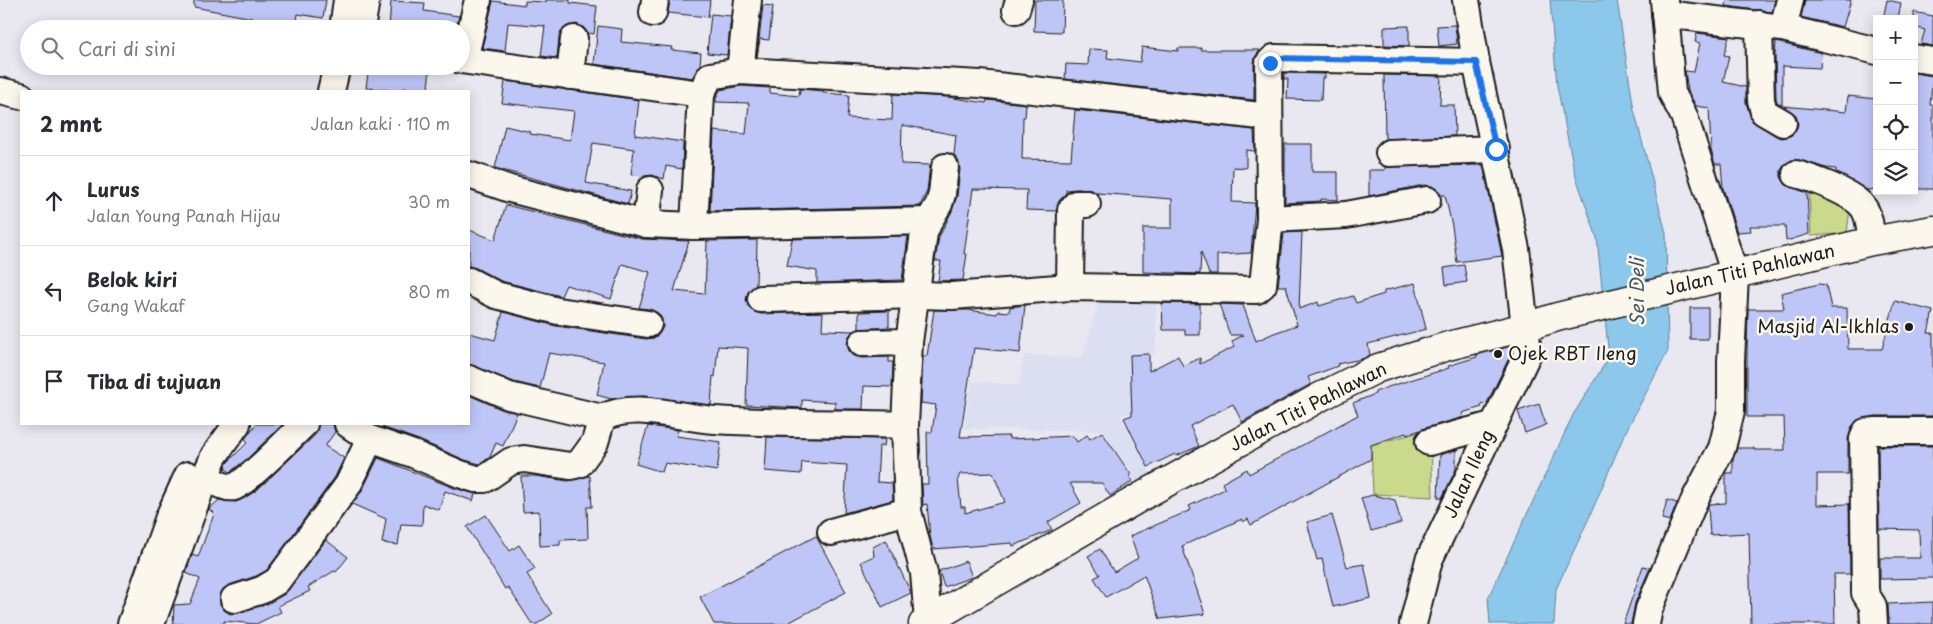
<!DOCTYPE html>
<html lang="id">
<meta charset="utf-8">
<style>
:root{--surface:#fff;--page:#f7f7f7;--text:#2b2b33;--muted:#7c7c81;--line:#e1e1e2}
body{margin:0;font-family:"Playpen Sans",sans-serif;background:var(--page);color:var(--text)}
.controls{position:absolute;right:15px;top:15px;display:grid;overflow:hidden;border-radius:0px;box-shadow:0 2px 12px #0003}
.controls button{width:45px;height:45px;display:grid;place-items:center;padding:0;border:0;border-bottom:1px solid var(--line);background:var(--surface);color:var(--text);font:25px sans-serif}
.stop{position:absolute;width:15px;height:15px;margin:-11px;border:4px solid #1a73e8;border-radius:50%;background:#fff}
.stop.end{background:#1a73e8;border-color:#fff;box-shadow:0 1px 5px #0008}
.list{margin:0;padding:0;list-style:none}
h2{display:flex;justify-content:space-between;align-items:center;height:65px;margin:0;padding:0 20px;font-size:21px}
h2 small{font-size:16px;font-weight:400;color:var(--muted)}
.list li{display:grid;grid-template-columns:32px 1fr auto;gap:15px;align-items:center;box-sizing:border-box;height:90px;padding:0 20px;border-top:1px solid var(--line)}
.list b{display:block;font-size:19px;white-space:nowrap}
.list p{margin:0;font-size:16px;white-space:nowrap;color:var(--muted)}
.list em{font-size:16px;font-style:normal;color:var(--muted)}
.icon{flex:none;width:28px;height:28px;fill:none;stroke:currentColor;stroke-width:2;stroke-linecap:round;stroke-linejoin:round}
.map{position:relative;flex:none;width:1933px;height:624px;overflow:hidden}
.search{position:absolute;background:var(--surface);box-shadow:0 2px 12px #0003;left:20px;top:20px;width:450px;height:55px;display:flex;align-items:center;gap:12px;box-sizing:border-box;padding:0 18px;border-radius:28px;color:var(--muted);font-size:19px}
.panel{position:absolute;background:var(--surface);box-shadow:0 2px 12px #0003;left:20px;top:90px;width:450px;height:335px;border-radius:0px}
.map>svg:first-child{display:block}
</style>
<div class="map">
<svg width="1933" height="624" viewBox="0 0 1933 624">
<rect width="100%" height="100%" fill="#e9e8f0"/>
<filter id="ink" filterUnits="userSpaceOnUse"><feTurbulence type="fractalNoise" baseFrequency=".02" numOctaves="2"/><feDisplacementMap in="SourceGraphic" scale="10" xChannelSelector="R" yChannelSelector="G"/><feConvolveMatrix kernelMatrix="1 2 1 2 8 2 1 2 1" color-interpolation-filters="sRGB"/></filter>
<g filter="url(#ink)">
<polygon fill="#dcdef2" points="1156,290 1156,354 1149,354 1152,406 1121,416 1152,475 1136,482 1104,431 964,428 971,381 1019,385 1024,355 1082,358 1101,294"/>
<g fill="#cbd98c" stroke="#747a54">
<polygon points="1809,190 1851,200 1847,233 1811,236"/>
<polygon points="1420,432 1431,447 1433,497 1373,494 1371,445"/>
</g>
<polygon fill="#8cc7ec" stroke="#5f8399" points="1550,0 1617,0 1634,110 1666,233 1668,351 1625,433 1589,518 1556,589 1554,624 1490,624 1488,598 1573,415 1609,357 1597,238 1575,174 1557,86"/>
<g fill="#bec6f8" stroke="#1c1c1c" fill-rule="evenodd">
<polygon points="194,0 326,0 323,18 298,14 296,25 288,23 287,29 250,29 252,18 194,7"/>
<polygon points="546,0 570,0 570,3 597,6 594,34 588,33 583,27 576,24 568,26 562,30 559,37 557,58 541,56 545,26 508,23 505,51 482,48 493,1 525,5 525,1 546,2"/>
<polygon points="670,0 710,0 708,17 668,13"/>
<polygon points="1035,0 1063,0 1062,32 1034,31"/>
<polygon points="1727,0 1775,0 1772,12 1726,6"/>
<polygon points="1805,0 1851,0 1843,27 1801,17"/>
<polygon points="1887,0 1901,3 1898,19 1883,19"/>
<polygon points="391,1 425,3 424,11 459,16 456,29 389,29"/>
<polygon points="763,5 773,6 769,40 760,39 757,57"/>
<polygon points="1914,12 1933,16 1933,46 1921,44 1925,30 1914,27"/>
<polygon points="711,14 731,16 727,55 707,53"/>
<polygon points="1455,25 1457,44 1439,46 1437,26"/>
<polygon points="598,26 622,29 621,42 672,47 671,50 701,53 700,65 692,78 594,64"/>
<polygon points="1409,26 1409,46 1384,45 1384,27"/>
<polygon points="1697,33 1729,37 1724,55 1729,56 1723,82 1746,87 1746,103 1752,121 1776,136 1782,138 1790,136 1796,131 1798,124 1796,115 1783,106 1846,112 1848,96 1877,99 1877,189 1867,190 1836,172 1836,169 1826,168 1800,160 1792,160 1785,164 1781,170 1781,177 1786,185 1807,193 1809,234 1786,241 1785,226 1750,226 1751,231 1737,232 1723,188 1721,164 1715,164 1711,150 1709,108 1696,106 1688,91 1685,71 1694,72 1700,43 1695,42"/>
<polygon points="1776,42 1821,53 1820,68 1782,66 1782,105 1777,102 1776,98 1775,54"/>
<polygon points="1142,47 1178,51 1178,48 1201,48 1201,50 1260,50 1255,57 1254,63 1254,100 1065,79 1066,64 1088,65 1089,49 1108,50 1107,58 1140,62"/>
<polygon points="369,66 430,66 428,90 404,88 404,91 397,91 366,88"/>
<polygon points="1284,73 1325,74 1325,78 1322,78 1321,100 1287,99 1288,79 1284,79"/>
<polygon points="1914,73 1933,76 1930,105 1933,105 1933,189 1914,189"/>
<polygon points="1384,75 1441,76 1440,105 1454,105 1455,136 1385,139"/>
<polygon points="505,81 639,100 635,135 683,142 682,169 666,166 664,179 652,175 644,176 631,175 634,149 593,143 586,183 631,191 628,204 495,168 505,126 531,132 530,134 570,140 574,111 502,103"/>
<polygon points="741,86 770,88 770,93 799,96 800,89 824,91 824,93 849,95 847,118 892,120 893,94 948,97 986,103 987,100 1026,104 1025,117 1023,117 1022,159 1071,160 1075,110 1254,130 1255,151 1246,150 1246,168 1233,167 1232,202 1255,203 1251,253 1217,255 1217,274 1209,274 1201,252 1200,274 1143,272 1143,228 1172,228 1172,199 1097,193 1087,189 1076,189 1066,190 1066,193 1059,201 1056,211 1026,210 1027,190 973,189 964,254 967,254 963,280 938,281 941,261 935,261 939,237 952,211 957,196 960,169 958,161 954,155 956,135 902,125 901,164 930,165 927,191 920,206 710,211 714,131 746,134 749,103 716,102 716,98 720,90"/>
<polygon points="1285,144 1312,144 1312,172 1338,172 1338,200 1321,199 1321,201 1285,203"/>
<polygon points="1483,165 1502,256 1457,262 1452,226 1445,195 1441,195 1438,190 1432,186 1424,185 1369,196 1369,170 1385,170 1385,167"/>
<polygon points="506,205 642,239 689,241 674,291 705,294 707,241 757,240 756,285 748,292 746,300 749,307 754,312 761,314 823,312 822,330 854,331 849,336 847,344 849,351 854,356 862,358 889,357 889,362 893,362 892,387 864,386 863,409 835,409 835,402 802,400 802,408 746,405 748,348 718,346 715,377 713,376 711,405 644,396 611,399 597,395 604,362 549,353 540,388 514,382 469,364 469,333 495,340 503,312 556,326 646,339 654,338 659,334 663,327 662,319 658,313 650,309 639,308 650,272 622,264 611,299 566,285 561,296 501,281 476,268 469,266 469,230 495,240"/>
<polygon points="1302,232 1299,309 1318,302 1319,306 1353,296 1356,303 1384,294 1384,291 1415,283 1426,329 1368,344 1370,355 1362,359 1337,364 1338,366 1308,377 1311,384 1242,422 1233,404 1190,426 1199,446 1176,456 1175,454 1148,467 1124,418 1132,415 1130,355 1149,354 1149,371 1178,356 1183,366 1200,358 1200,364 1234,347 1232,341 1244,335 1230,335 1219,304 1243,305 1256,341 1274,333 1297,325 1286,286 1278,286 1284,233"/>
<polygon points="908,236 902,280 817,283 817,271 787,266 792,239"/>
<polygon points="1464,265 1467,282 1446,285 1444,268"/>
<polygon points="1819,284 1826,285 1831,308 1847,308 1848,349 1882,349 1895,301 1933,311 1928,333 1933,333 1933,416 1875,416 1858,420 1852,426 1848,439 1848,474 1817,474 1817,505 1849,504 1850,574 1834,574 1835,624 1751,624 1749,533 1710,535 1708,506 1709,504 1726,503 1726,473 1733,473 1733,458 1737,448 1754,448 1754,450 1785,450 1784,417 1747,417 1747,350 1748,309 1784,309 1781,293"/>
<polygon points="1162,303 1200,304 1200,335 1185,335 1185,330 1163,330"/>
<path d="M1025,305L1020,353L974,348L960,437L1009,436V439L1073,436L1077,442L1087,435L1090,439L1102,432L1131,475L1129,476L1133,481L1110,496L1102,483H1070L1081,503L1048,522L1052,530L1013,546L1012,543L933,549L930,536L927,504L923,505L922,484H928L927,432H932L936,405L921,403L923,356H927L934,310H968L997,314L998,311L1009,312L1010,307ZM993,473L1005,502L965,513V507H961L958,479L960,474Z"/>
<rect x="1690" y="308" width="18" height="31"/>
<polygon points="889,311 889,327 859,329 859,312"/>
<polygon points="1512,346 1513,350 1487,403 1481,405 1482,407 1462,413 1464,417 1425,428 1407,435 1406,433 1371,445 1371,459 1251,525 1248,519 1243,522 1242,519 1182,546 1205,614 1160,619 1144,575 1106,597 1094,578 1100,575 1088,556 1100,549 1114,572 1138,558 1130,536 1191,510 1189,506 1225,489 1222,483 1247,469 1249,474 1358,415 1353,403 1375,394 1375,392 1388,387 1449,368 1448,366 1477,357 1476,355"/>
<polygon points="469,395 503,410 517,413 503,446 496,443 490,457 480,464 465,460 419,440 382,427 383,424 469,424"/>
<polygon points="1539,404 1546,425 1525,433 1518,411"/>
<polygon points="256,424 283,424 248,458 230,472 225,468 227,463 248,442 245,439"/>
<polygon points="319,424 333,424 335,432 325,446 344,458 335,477 267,570 256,576 229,585 223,589 220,595 220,604 224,610 230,614 238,613 267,604 285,594 326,540 348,557 336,572 334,571 308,587 310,591 278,606 281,612 256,624 224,621 224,624 173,624 174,605 190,604 200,579 186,573 192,555 198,557 214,514 209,509 219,500 236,502 246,497 257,490 315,435"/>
<polygon points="648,426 678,430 676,436 721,442 717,471 665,463 662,472 636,464"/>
<polygon points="767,437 885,439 884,446 879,446 877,482 892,483 893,500 844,513 847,465 802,462 801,474 765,471"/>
<polygon points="1878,446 1933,446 1933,578 1880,579 1880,558 1920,558 1919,530 1879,529"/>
<polygon points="1456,450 1456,469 1442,498 1438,498 1440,455"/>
<polygon points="378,458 454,488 475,494 473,501 445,491 439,510 423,504 422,525 401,524 398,545 382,543 386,519 352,504 362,491"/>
<polygon points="521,476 535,476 568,481 590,476 592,507 587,507 588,539 560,540 560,545 540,546 539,511 523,512"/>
<polygon points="1373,495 1395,500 1401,523 1371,531 1361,498"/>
<polygon points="1667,500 1677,503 1670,521 1662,519"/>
<polygon points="486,515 510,551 519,545 535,569 527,574 552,614 537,624 532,624 508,587 505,589 467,527"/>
<polygon points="1332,515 1347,567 1364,564 1371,598 1333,607 1322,559 1317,560 1307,522"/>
<polygon points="816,536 846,592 786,624 714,624 700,597"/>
<polygon points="886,540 911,593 882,607 861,562 874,556 873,547"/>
<polygon points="966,561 972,577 944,587 939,571"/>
<polygon points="1643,566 1650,568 1635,603 1631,624 1623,624"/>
<polygon points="1933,602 1933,624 1889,624 1888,604"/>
</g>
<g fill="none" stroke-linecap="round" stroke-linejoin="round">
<defs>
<g id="minor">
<polyline points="1016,10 1019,0"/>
<polyline points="653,13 655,0"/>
<polyline points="1665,14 1783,28 1877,51"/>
<polyline points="1759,24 1761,100 1764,112 1783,123"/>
<polyline points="1783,28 1790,0"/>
<polyline points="343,29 347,0"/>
<polyline points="361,29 366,0"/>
<polyline points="1914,58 1933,61"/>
<polyline points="461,60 701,94"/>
<polyline points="464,60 478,0"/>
<polyline points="740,71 748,0"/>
<polyline points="570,76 574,39"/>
<polyline points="0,91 21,96"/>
<polyline points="331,91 337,66"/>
<polyline points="1389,153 1496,149"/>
<path d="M1796,174C1812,178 1853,193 1863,207C1870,216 1870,230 1872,241"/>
<polyline points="469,175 510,189 646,224 694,226 929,221 924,233 909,342 905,425 908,511 924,573 928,621"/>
<polyline points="1270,219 1346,215 1427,200"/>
<polyline points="929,221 939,204 942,194 945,167"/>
<polyline points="646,224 650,190"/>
<polyline points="694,226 701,94 710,76 740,71 980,84 1269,117"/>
<polyline points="469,281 496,295 558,311 648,324"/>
<polyline points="1070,287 1071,210 1076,204 1087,204"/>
<polyline points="761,299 921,295 952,296 1070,287 1257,290 1263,285 1270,219 1269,63 1274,58 1476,62"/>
<polyline points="862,343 909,342"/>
<polyline points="469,379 509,396 602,418"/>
<path d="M348,424L370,439L413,454L460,474L476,479H485L511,461L524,459L570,466L579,464L595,442L602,418C636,401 678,418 715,420C778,424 842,423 905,425"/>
<polyline points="1429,442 1492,425"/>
<path d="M205,477C213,481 225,489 234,487C244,485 294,434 304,424"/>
<polyline points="831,532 908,511"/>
<polyline points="234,599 262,590 277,581 348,485 370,439"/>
<polyline points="131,624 169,517 188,475"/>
<polyline points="151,624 205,477 214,456 237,424"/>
<polyline points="1413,624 1429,560 1528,353 1516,249 1476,62 1466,0"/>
<polyline points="1646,624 1649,609 1695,499 1722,448 1731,411 1731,361 1735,275 1684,116 1672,93 1664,0"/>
<polyline points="1874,624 1873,606 1865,593 1865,588 1863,439 1866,432 1875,431 1933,431"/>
</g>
<polyline id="major" points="923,624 1151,491 1322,396 1378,368 1448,346 1525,327 1557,317 1872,241 1933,230"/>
</defs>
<use href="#minor" stroke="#1c1c1c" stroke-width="30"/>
<use href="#major" stroke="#1c1c1c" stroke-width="31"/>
<use href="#minor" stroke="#fbf7ec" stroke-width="26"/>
<use href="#major" stroke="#fbf7ec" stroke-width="28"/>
</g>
</g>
<g fill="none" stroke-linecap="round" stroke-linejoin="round" filter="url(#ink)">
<polyline stroke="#1a73e8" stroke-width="6" points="1270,63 1274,58 1476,62 1496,149"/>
</g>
<g fill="#1c1c1c" stroke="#fbf7ec" stroke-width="2">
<circle cx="1909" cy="327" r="5"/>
<circle cx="1498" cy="354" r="5"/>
</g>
<g text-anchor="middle" stroke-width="5" stroke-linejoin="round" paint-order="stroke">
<g font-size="18" fill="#1c1c1c" stroke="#fbf7ec">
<text transform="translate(1750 270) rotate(-13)" y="6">Jalan Titi Pahlawan</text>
<text transform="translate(1308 407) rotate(-27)" y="6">Jalan Titi Pahlawan</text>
<text transform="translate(1469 474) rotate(-65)" y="6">Jalan Ileng</text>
</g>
<g font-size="18" fill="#1c1c1c" stroke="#fbf7ec" text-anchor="end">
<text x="1899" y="333">Masjid Al-Ikhlas</text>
<text x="1508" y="360" text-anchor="start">Ojek RBT Ileng</text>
</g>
<g font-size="19" font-style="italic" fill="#435865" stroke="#fbf7ec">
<text transform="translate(1637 292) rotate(-90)" y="7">Sei Deli</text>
</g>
</g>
</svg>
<div class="controls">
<button>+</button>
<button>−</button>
<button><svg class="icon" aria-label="locate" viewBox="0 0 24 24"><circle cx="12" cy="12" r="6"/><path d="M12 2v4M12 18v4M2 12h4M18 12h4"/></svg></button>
<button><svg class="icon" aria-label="layers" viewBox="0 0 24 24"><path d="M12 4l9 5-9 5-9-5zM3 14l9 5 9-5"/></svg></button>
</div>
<div class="stop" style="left:1496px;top:149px"></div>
<div class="stop end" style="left:1270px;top:63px"></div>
<div class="search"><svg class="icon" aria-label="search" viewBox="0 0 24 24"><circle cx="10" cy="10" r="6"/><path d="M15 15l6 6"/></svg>Cari di sini</div>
<section class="panel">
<h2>2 mnt<small>Jalan kaki · 110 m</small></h2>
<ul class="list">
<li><svg class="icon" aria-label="ahead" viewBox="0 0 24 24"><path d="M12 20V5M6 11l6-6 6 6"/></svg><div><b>Lurus</b><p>Jalan Young Panah Hijau</p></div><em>30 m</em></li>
<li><svg class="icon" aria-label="left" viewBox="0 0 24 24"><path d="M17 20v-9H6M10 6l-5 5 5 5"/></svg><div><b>Belok kiri</b><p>Gang Wakaf</p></div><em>80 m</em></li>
<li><svg class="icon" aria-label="arrive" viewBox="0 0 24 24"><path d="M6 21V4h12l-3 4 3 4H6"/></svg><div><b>Tiba di tujuan</b></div></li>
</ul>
</section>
</div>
